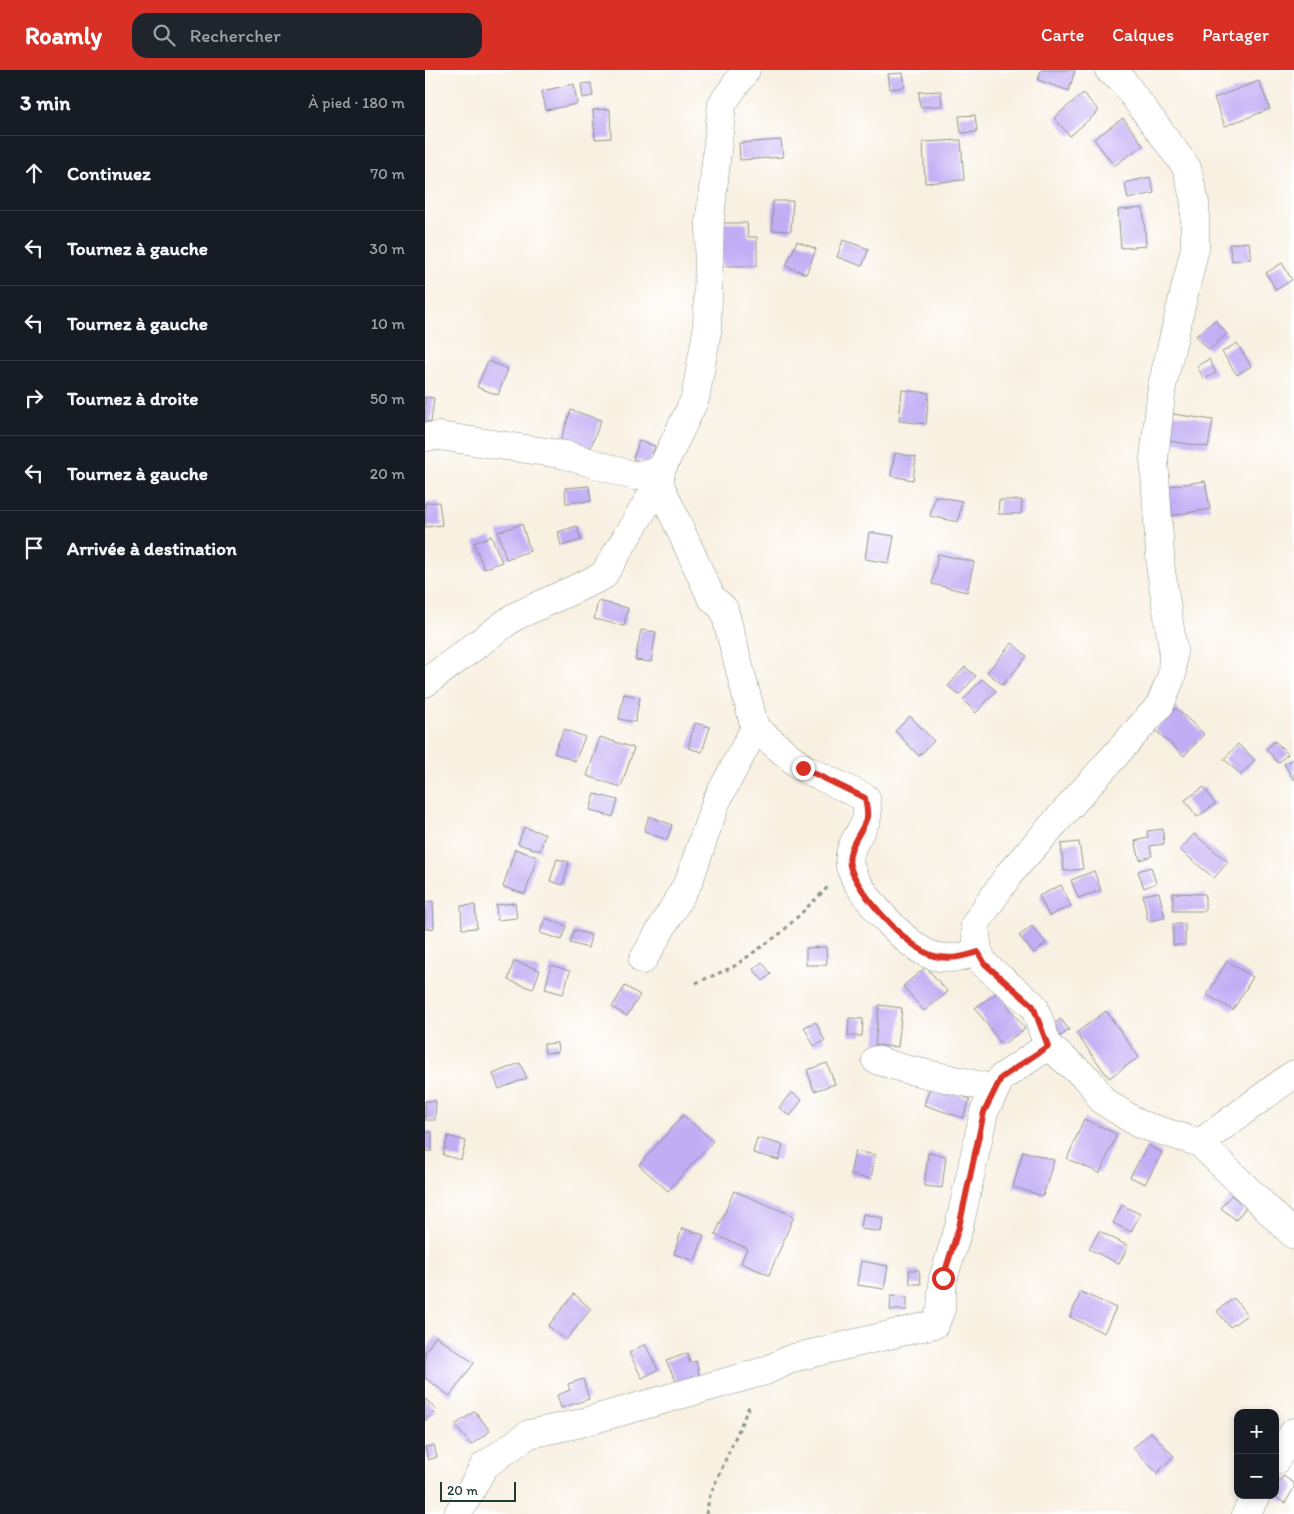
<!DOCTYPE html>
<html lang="fr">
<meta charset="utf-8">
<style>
:root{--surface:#171b24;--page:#20242c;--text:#f1f3f6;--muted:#9ea1a6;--line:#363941;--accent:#d93025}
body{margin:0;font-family:Itim,sans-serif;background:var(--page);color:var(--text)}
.controls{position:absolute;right:15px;bottom:15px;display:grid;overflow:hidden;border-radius:10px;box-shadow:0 2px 8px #0003}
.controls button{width:45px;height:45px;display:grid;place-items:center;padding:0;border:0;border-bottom:1px solid var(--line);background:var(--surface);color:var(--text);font:25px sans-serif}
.scale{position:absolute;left:15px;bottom:12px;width:76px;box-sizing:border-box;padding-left:5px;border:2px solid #1f3d34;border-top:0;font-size:14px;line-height:18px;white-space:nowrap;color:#1f3d34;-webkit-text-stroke:4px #fff;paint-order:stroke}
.stop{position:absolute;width:15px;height:15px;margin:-11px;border:4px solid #d93025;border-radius:50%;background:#fff}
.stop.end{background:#d93025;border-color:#fff;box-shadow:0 1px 5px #0008}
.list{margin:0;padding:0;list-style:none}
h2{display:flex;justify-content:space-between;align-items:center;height:65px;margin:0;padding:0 20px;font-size:21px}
h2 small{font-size:16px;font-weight:400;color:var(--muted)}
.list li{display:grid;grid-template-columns:32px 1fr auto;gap:15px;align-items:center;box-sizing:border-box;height:75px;padding:0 20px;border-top:1px solid var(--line)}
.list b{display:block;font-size:19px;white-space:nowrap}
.list em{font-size:16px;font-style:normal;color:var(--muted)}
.icon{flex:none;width:28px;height:28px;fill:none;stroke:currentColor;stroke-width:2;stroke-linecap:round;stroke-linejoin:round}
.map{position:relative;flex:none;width:869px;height:1444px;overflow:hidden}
header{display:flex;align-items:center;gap:30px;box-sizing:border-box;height:70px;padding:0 25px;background:var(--accent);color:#fff}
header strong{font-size:24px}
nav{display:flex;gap:28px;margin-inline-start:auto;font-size:18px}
.search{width:350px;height:45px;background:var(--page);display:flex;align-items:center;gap:12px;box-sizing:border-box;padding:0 18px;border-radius:15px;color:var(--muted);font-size:19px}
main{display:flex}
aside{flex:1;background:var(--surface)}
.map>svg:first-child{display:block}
</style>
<header>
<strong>Roamly</strong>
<div class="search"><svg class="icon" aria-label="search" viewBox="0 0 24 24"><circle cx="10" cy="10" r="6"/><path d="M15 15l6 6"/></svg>Rechercher</div>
<nav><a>Carte</a><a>Calques</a><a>Partager</a></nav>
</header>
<main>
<aside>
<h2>3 min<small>À pied · 180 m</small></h2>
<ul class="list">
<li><svg class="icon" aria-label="ahead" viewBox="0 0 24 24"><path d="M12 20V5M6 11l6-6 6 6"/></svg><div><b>Continuez</b></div><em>70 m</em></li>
<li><svg class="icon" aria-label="left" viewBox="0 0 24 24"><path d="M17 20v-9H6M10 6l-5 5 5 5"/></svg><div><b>Tournez à gauche</b></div><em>30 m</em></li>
<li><svg class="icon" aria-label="left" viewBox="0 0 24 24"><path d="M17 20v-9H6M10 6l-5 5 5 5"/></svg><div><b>Tournez à gauche</b></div><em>10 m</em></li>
<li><svg class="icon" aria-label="right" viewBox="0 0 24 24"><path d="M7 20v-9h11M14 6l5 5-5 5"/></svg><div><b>Tournez à droite</b></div><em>50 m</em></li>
<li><svg class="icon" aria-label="left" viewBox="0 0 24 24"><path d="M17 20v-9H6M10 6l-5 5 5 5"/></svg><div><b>Tournez à gauche</b></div><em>20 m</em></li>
<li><svg class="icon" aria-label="arrive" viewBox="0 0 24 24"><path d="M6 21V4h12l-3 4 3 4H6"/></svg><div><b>Arrivée à destination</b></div></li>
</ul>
</aside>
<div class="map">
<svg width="869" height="1444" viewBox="0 0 869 1444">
<rect width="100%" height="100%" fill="#fff"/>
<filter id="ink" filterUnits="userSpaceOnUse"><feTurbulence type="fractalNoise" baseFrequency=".02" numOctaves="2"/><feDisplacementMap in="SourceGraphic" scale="10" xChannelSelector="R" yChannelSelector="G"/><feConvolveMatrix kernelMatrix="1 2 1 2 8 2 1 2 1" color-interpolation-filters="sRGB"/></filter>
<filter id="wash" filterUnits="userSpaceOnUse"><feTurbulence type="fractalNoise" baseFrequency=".0096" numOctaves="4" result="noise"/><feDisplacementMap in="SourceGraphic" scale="20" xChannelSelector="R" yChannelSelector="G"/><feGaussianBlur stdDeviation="1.12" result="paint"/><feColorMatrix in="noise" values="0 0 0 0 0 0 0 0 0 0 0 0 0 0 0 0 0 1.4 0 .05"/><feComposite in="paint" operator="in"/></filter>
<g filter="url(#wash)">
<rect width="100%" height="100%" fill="#f8f0e1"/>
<g id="blocks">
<g fill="#c1adf4">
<polygon points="616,0 650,0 644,21 613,10"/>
<polygon points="478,3 480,17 465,19 463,4"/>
<polygon points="834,11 845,39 800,56 789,28"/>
<polygon points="166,13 168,26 158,28 156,14"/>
<polygon points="149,14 152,34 121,40 117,21"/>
<polygon points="516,21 517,36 495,37 494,22"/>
<polygon points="658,23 674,41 645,66 629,48"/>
<polygon points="185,39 186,68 170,69 168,40"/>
<polygon points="550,45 552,62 536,63 534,46"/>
<polygon points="698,48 718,75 689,96 669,69"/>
<polygon points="356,70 358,87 315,90 314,73"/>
<polygon points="536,70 539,110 500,113 498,72"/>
<polygon points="725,107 729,123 703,129 700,113"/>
<polygon points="348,131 368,131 366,161 347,160"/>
<polygon points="718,138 721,176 696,178 693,140"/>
<polygon points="297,153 322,153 323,167 332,167 332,196 297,196"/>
<polygon points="418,170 444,179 437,196 412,187"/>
<polygon points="372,171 391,179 381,204 361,196"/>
<polygon points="824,172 826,189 807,191 804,174"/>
<polygon points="857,193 867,210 851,220 841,203"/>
<polygon points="790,250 802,264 784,280 771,266"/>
<polygon points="812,273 826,296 812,305 797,282"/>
<polygon points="784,289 791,303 779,309 772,296"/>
<polygon points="63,291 83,299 73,325 52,317"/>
<polygon points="477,320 504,323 501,354 474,351"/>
<polygon points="0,327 9,328 6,352 0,351"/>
<polygon points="146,340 176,350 164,382 135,372"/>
<polygon points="748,344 788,350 783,377 743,371"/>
<polygon points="214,371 230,376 224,394 208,389"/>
<polygon points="470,383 491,387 488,410 466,406"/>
<polygon points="780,411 785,439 744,446 739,417"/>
<polygon points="164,416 166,431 141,433 140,418"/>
<polygon points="510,426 537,431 533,452 505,446"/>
<polygon points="574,430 597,430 596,444 573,444"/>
<polygon points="14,432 17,455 0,457 0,433"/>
<polygon points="97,454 105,481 81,489 73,462"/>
<polygon points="152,456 156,470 136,476 133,462"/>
<polygon points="444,462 469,466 464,493 440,489"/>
<polygon points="66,466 77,492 59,499 49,473"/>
<polygon points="513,484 549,492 542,522 507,514"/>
<polygon points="173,531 203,538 199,556 169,549"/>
<polygon points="216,560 231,562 226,592 210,590"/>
<polygon points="587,573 602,586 578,615 562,602"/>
<polygon points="540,597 551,606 534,625 523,616"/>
<polygon points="557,609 571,621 551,643 538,630"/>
<polygon points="199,624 215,627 210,652 194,649"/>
<polygon points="751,638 779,664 759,686 730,660"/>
<polygon points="485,646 509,671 494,686 470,661"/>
<polygon points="270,653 285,657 277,682 263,678"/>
<polygon points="139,659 160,667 150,691 129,683"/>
<polygon points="175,667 209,678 196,717 162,706"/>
<polygon points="850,671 863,684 853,693 841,679"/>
<polygon points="813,674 830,690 816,705 799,689"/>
<polygon points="869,688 869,710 859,694"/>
<polygon points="779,717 790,734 772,747 760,730"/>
<polygon points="170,724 193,730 188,747 165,740"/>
<polygon points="224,746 247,755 242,770 219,761"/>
<polygon points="99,757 120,764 115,781 93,774"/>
<polygon points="738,759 739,774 725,776 727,786 715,790 710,771 723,768 722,761"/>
<polygon points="769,764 803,792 789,808 755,780"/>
<polygon points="654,772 658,799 639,801 636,774"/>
<polygon points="90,779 112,787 100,824 78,817"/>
<polygon points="132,789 144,792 138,815 125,811"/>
<polygon points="726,797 731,813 719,818 713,801"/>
<polygon points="669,801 676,820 653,828 646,810"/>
<polygon points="636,815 646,836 624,846 614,826"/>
<polygon points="734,822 740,848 723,851 718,825"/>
<polygon points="748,823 780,824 780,841 748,841"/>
<polygon points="8,831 9,858 0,859 0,832"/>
<polygon points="90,833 92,848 72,850 71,835"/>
<polygon points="50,835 52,858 37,859 36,836"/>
<polygon points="120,848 142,856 137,870 115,863"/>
<rect x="748" y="854" width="12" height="21"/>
<polygon points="607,856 621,873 609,883 594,866"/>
<polygon points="149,860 166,865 163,878 145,873"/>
<polygon points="401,877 402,895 381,895 381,878"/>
<polygon points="89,891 115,900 108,919 83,910"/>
<polygon points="802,891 828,907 808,940 782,925"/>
<polygon points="337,892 346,904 338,911 328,899"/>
<polygon points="126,895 145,901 138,924 120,919"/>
<polygon points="501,897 523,922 499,941 478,916"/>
<polygon points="200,916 215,925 202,946 187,937"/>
<polygon points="573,922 600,959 577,975 550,938"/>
<polygon points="454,935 477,938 473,977 450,975"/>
<polygon points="681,941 714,987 684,1008 651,963"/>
<polygon points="424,948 438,949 437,966 423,966"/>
<polygon points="636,949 644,960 633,968 625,957"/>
<polygon points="391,952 400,971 389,976 379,957"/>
<polygon points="132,973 133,982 120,983 119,974"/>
<polygon points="95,993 102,1008 74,1019 68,1004"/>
<polygon points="402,993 410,1014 389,1021 382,1000"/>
<polygon points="506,1015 545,1029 538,1048 499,1035"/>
<polygon points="366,1022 377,1030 365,1046 354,1038"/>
<polygon points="0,1031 11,1031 10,1050 0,1050"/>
<polygon points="258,1045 288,1071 243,1121 214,1095"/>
<polygon points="659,1049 692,1064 675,1103 642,1089"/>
<rect x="0" y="1062" width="7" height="19"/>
<polygon points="23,1066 41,1071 36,1090 18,1085"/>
<polygon points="332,1068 358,1075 354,1090 328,1083"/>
<polygon points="723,1075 737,1083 720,1114 705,1107"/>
<polygon points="430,1081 450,1085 446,1109 425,1105"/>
<polygon points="598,1081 629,1090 618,1126 588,1117"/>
<polygon points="503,1083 521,1086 517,1118 499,1116"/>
<polygon points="309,1121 369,1146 344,1205 316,1193 322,1178 290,1165"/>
<polygon points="806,1125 821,1137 811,1150 796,1138"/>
<polygon points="697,1135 715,1144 706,1162 688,1153"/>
<polygon points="438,1144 458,1148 456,1162 436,1159"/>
<polygon points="257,1158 279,1165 270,1191 249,1184"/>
<polygon points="674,1161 703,1176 694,1194 664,1179"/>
<polygon points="436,1191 463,1196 459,1219 432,1215"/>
<polygon points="484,1200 494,1200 496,1214 485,1214"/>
<polygon points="656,1222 691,1238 679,1263 645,1247"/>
<polygon points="149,1224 166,1239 141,1270 123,1256"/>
<polygon points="466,1226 482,1227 482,1240 465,1240"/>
<polygon points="809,1228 822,1245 805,1257 792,1241"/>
<polygon points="11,1266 49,1293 25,1326 0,1308 0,1282"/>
<polygon points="220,1274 233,1300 217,1308 204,1283"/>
<polygon points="263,1283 265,1293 271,1291 275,1309 252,1313 241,1291"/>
<polygon points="158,1309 164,1329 136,1338 132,1325 145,1320 143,1314"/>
<polygon points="0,1328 11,1340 0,1351"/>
<polygon points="50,1341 65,1361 46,1375 30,1355"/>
<polygon points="726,1362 749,1386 732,1403 708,1378"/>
<polygon points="9,1375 12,1387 3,1390 0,1377"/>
<polygon points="858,1406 869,1413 869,1418 860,1433 847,1425 850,1425 850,1418"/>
</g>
</g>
</g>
<g filter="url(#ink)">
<use href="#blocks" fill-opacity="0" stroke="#8c968a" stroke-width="1"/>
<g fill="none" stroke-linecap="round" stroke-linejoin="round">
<defs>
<g id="minor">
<polyline points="0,367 14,366 141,385 209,406 236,400"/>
<path d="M234,413L286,527L299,539L330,658L378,698L441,728C441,734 443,741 442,747C437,764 421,777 425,796C431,821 484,880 509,886C526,890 537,887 553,882L560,895L609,936L623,976L664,1010L678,1031L714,1054L775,1073L869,1165"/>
<polyline points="0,613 89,547 178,506 234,413 236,400 270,329 282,261 285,148 297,34 321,0"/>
<polyline points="553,882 550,854 585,803 735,635 747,605 748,578 736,501 729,388 737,316 770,178 770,133 762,98 697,10 684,0"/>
<polyline points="218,890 264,811 291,732 330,658"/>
<polyline points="451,990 480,999 570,1019"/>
<polyline points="775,1073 869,1004"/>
<polyline points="850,1391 869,1362"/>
<polyline points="33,1444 59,1396 104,1364 152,1354 340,1301 368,1288 510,1254 516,1239 518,1209 534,1157 559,1042 576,1008 623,976"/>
<polyline points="821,1444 831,1425"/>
</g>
</defs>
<use href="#minor" stroke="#8c968a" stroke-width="29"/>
<g stroke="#8c968a" stroke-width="3" stroke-dasharray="4 4" stroke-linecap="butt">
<polyline points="271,913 308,897 356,863 405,815"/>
<polyline points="281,1444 285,1425 325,1334"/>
</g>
<use href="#minor" stroke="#fff" stroke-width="28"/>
</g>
</g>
<g fill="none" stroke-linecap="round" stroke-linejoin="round" filter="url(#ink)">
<path stroke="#d93025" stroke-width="6" d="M378,698L440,728C441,734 443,741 442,747C437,764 421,777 425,796C431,821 484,880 509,886C526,890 537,887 553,882L560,894L608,936L623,976L576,1008L559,1042L534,1157L518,1208"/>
</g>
</svg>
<div class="controls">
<button>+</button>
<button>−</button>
</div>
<div class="scale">20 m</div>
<div class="stop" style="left:518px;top:1208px"></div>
<div class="stop end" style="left:378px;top:698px"></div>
</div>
</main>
